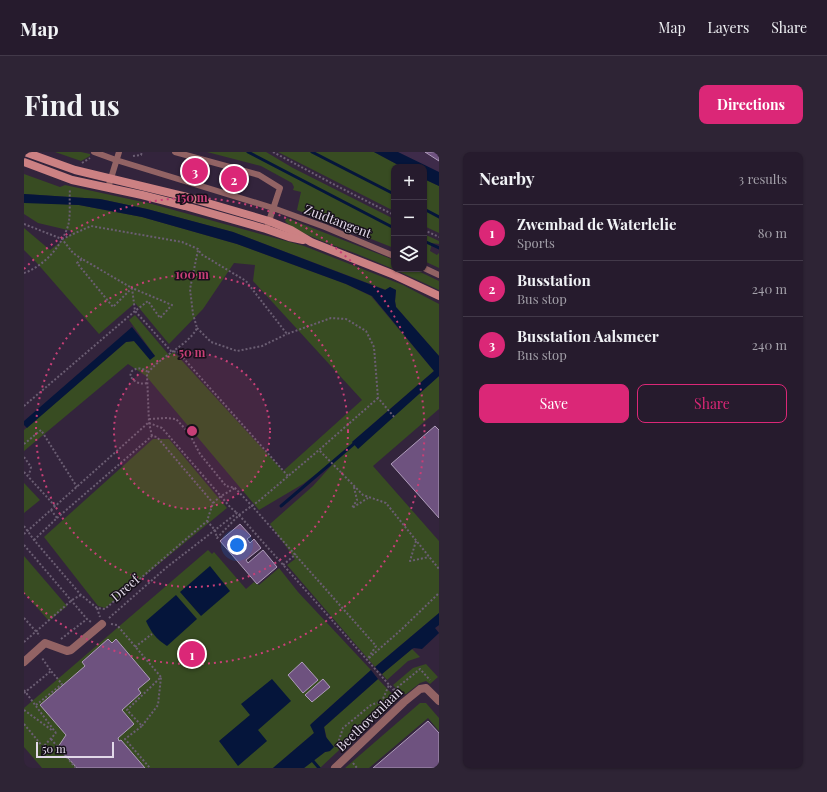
<!DOCTYPE html>
<meta charset="utf-8">
<style>
:root{--surface:#261b2d;--page:#2e2435;--text:#f1f3f6;--muted:#a4a1aa;--line:#423949;--accent:#db2777}
body{margin:0;font-family:"Playfair Display",serif;background:var(--page);color:var(--text)}
.controls{position:absolute;right:12px;top:12px;display:grid;overflow:hidden;border-radius:8px;box-shadow:0 1px 3px #0004}
.controls button{width:36px;height:36px;display:grid;place-items:center;padding:0;border:0;border-bottom:1px solid var(--line);background:var(--surface);color:var(--text);font:20px sans-serif}
.scale{position:absolute;left:12px;bottom:10px;width:78px;box-sizing:border-box;padding-left:4px;border:2px solid #e2d9e9;border-top:0;font-size:11px;line-height:14px;white-space:nowrap;color:#e2d9e9;-webkit-text-stroke:3px #17101b;paint-order:stroke}
.you{position:absolute;left:213px;top:393px;width:14px;height:14px;margin:-10px;border:3px solid #fff;border-radius:50%;background:#1a73e8;box-shadow:0 0 0 6px #1a73e833}
.badge{display:grid;place-items:center;width:26px;height:26px;border-radius:50%;background:var(--accent);color:#fff;font-size:13px;font-weight:700}
.pin{position:absolute;translate:-50% -50%;border:2px solid #fff;box-shadow:0 1px 4px #0006}
.list{margin:0;padding:0;list-style:none}
h2{display:flex;justify-content:space-between;align-items:center;height:52px;margin:0;padding:0 16px;font-size:17px}
h2 small{font-size:13px;font-weight:400;color:var(--muted)}
.list li{display:grid;grid-template-columns:26px 1fr auto;gap:12px;align-items:center;box-sizing:border-box;height:56px;padding:0 16px;border-top:1px solid var(--line)}
.list b{display:block;font-size:15px;white-space:nowrap}
.list p{margin:0;font-size:13px;white-space:nowrap;color:var(--muted)}
.list em{font-size:13px;font-style:normal;color:var(--muted)}
.actions{display:flex;gap:8px;padding:12px 16px}
.actions a{flex:1;padding:9px 0;border:1px solid var(--accent);border-radius:8px;text-align:center;font-size:14px;color:var(--accent)}
.actions .main{background:var(--accent);color:#fff}
.icon{flex:none;width:22px;height:22px;fill:none;stroke:currentColor;stroke-width:2;stroke-linecap:round;stroke-linejoin:round}
.map{position:relative;flex:none;width:415px;height:616px;overflow:hidden;border-radius:8px}
header{display:flex;align-items:center;gap:24px;box-sizing:border-box;height:56px;padding:0 20px;background:var(--surface);border-bottom:1px solid var(--line)}
header strong{font-size:19px}
nav{display:flex;gap:22px;margin-inline-start:auto;font-size:14px}
.intro{display:flex;align-items:center;justify-content:space-between;box-sizing:border-box;height:96px;padding:0 24px}
h1{margin:0;font-size:28px}
.button{padding:10px 18px;border-radius:8px;background:var(--accent);color:#fff;font-size:14px;font-weight:700}
main{display:flex;gap:24px;padding:0 24px}
aside{flex:1;background:var(--surface);border-radius:8px;box-shadow:0 1px 3px #0004}
.map>svg:first-child{display:block}
</style>
<header>
<strong>Map</strong>
<nav><a>Map</a><a>Layers</a><a>Share</a></nav>
</header>
<div class="intro"><h1>Find us</h1><a class="button">Directions</a></div>
<main>
<div class="map">
<svg width="415" height="616" viewBox="0 0 415 616">
<rect width="100%" height="100%" fill="#33243c"/>
<polygon fill="#3e2b4a" points="368,0 415,0 415,23 400,15"/>
<g fill="#384c22">
<polygon points="31,0 57,0 66,2 66,4 57,9"/>
<polygon points="183,0 242,0 269,16 370,67 370,96 273,58 277,40 269,38 270,35 268,31 237,14"/>
<polygon points="254,0 350,0 378,15 370,15 370,59"/>
<polygon points="0,22 36,35 41,33 128,52 280,94 379,133 415,152 415,204 372,155 371,149 372,138 366,135 362,138 209,80 123,57 76,47 0,42"/>
<polygon points="400,27 415,34 415,81 400,74"/>
<polygon points="0,50 55,53 118,65 213,92 322,132 347,144 410,219 328,290 334,296 415,224 415,257 349,314 415,389 415,461 351,515 263,413 271,407 246,372 289,334 316,304 279,332 235,358 122,224 104,212 0,299 0,278 102,190 110,189 126,207 131,204 105,168 111,163 145,203 150,200 259,319 338,248 229,129 231,113 210,111 179,157 145,192 111,151 75,182 12,110 0,98 0,76 26,98 47,82 48,79 14,71 0,62"/>
<path d="M263,66L370,108V117H390L415,129V138C388,125 361,113 333,102C318,96 269,80 261,69Z"/>
<polygon points="400,82 415,89 415,92 408,91 406,99 413,103 415,101 415,116 400,109"/>
<polygon points="129,287 145,287 203,356 81,456 74,454 20,385"/>
<polygon points="0,331 16,348 0,361"/>
<polygon points="184,398 188,402 190,400 222,437 230,430 235,433 255,416 274,440 347,518 287,572 290,581 249,616 18,616 0,595 0,556"/>
<polygon points="0,404 43,454 25,469 0,441"/>
<polygon points="388,497 396,505 384,509 363,528 358,522"/>
<polygon points="402,512 414,525 406,532 402,529 396,531 382,542 377,542 369,533 389,516"/>
<polygon points="354,527 372,546 368,551 328,586 296,616 280,616 301,600 306,599 300,575"/>
<polygon points="396,551 402,551 415,566 415,579 404,566 345,616 321,616"/>
</g>
<g fill="#05153b">
<polygon points="350,0 374,0 415,20 415,34 400,27 400,15 378,15"/>
<polygon points="0,42 76,47 123,57 209,80 361,138 366,135 372,138 371,149 372,155 415,204 415,224 334,297 328,290 410,219 348,144 322,132 213,92 118,65 55,53 0,51"/>
<polygon points="108,175 131,204 126,208 110,189 102,190 3,276 0,273 0,269"/>
<polygon points="186,414 206,439 177,464 156,440"/>
<path d="M152,443L173,467L143,494C132,487 127,480 122,469Z"/>
<polygon points="415,461 415,473 411,476 415,481 398,497 390,496 388,497 358,522 351,515"/>
<polygon points="347,518 354,527 300,575 302,585 310,595 306,599 301,600 280,616 249,616 290,581 286,573"/>
<polygon points="248,527 267,549 234,578 243,589 214,614 195,589 226,563 217,552"/>
</g>
<g fill="none" stroke-linecap="round" stroke-linejoin="round">
<g stroke="#05153b" stroke-width="3">
<polyline points="224,0 370,76"/>
<polyline points="288,0 370,42"/>
<polyline points="400,57 415,65"/>
<polyline points="400,89 415,96"/>
<polyline points="257,354 332,290"/>
<polyline points="289,609 295,616"/>
</g>
</g>
<g fill="#6e527f" stroke="#af9dbb">
<polygon points="401,0 415,0 415,9"/>
<polygon points="411,274 415,278 415,366 367,312"/>
<polygon points="216,372 227,384 223,387 226,391 230,387 237,396 222,408 224,411 239,398 253,415 233,432 196,389"/>
<polygon points="84,487 88,491 92,487 126,527 114,537 117,541 98,558 110,572 94,586 95,589 97,588 121,616 53,616 34,595 42,583 16,553 61,514 58,510"/>
<polygon points="278,510 294,528 279,541 264,523"/>
<polygon points="299,527 306,535 288,550 281,543"/>
<polygon points="404,569 415,581 415,616 349,616"/>
</g>
<g fill="none" stroke-linecap="round" stroke-linejoin="round">
<g stroke="#6b5e73" stroke-width="2" stroke-dasharray="2 2" stroke-linecap="butt">
<polyline points="249,0 311,33 370,63"/>
<polyline points="109,4 117,3 118,0"/>
<polyline points="58,11 66,6"/>
<polyline points="0,72 38,87 49,101 58,107"/>
<polyline points="400,78 415,85"/>
<polyline points="38,87 67,74 158,90 174,97 177,102 222,129 263,182 307,166 322,167 342,179 350,195 354,246 371,266"/>
<path d="M0,121C20,114 37,95 44,74C47,63 45,48 46,37"/>
<polyline points="173,176 187,190 213,199 238,194 263,182"/>
<path d="M123,231C115,233 111,230 106,224L108,219C114,215 118,216 124,220"/>
<polyline points="354,246 295,298 339,343 362,351 415,417"/>
<polyline points="0,254 111,159 124,149 136,166 148,153 108,136 89,155 53,111 58,107 108,136 111,159 147,199 154,200 264,324"/>
<polyline points="125,267 142,266 152,267 165,281 176,302 202,334 211,336 228,354 352,494 343,508"/>
<polyline points="125,271 138,276 207,356 213,361"/>
<path d="M128,284L125,271L123,222C136,204 165,193 173,176L169,162L166,137L174,98"/>
<polyline points="0,292 17,278 53,335"/>
<polyline points="0,305 7,315 5,323"/>
<polyline points="0,320 31,354"/>
<polyline points="330,335 333,348 328,356 344,346"/>
<polyline points="215,363 375,544"/>
<polyline points="33,366 128,284 133,285 189,351"/>
<polyline points="183,369 191,378 193,386 215,363 236,348 295,298"/>
<polyline points="0,374 10,388 57,443 73,456 81,457 183,369 189,351 197,344 211,336"/>
<polyline points="0,382 124,271"/>
<polyline points="10,388 33,366 27,358"/>
<polyline points="392,389 386,409 405,405"/>
<polyline points="0,393 63,467 67,470"/>
<polyline points="259,413 272,402"/>
<polyline points="73,456 76,465"/>
<polyline points="0,466 16,484"/>
<polyline points="85,466 143,415 213,361 215,363"/>
<polyline points="87,472 93,473 137,525 103,558 118,574 101,587 126,616"/>
<polyline points="37,487 63,467"/>
<polyline points="0,490 48,448 57,443"/>
<polyline points="111,495 128,482"/>
<polyline points="345,506 378,477 415,441"/>
<polyline points="0,538 32,581"/>
<polyline points="370,538 396,517 406,528"/>
<polyline points="0,541 27,519 18,506"/>
<polyline points="12,553 38,532 27,519"/>
<polyline points="0,558 29,579"/>
<polyline points="0,572 19,595 32,581"/>
<polyline points="118,574 134,553 137,525"/>
<polyline points="27,587 52,616"/>
<polyline points="318,598 313,594 319,576 347,553 358,549 365,533"/>
<polyline points="329,611 333,616"/>
</g>
<g stroke="#926364" stroke-width="6">
<polyline points="70,0 92,8 249,56 301,75 370,104"/>
<polyline points="151,0 235,23 256,36 244,72"/>
<polyline points="84,36 95,0"/>
<polyline points="400,116 415,123"/>
</g>
<g stroke="#926364" stroke-width="8">
<polyline points="0,510 21,491 43,499 47,498 78,472"/>
<polyline points="311,616 380,550 396,537 402,536 415,549"/>
</g>
<g stroke="#cc8183" stroke-width="8">
<polyline points="1,0 51,18 163,45 245,69 267,78 287,90 368,122 415,144"/>
<polyline points="0,10 48,28 118,43 161,54 242,77 265,85 279,88"/>
</g>
</g>
<circle cx="168" cy="279" r="78" fill="#c83f77" fill-opacity=".12"/>
<g fill="none" stroke="#c83f77" stroke-width="2" stroke-dasharray="2 4">
<circle cx="168" cy="279" r="78"/>
<circle cx="168" cy="279" r="156"/>
<path d="M0 117A233 233 0 1 1 0 441"/>
</g>
<g text-anchor="middle" stroke-width="3" stroke-linejoin="round" paint-order="stroke">
<g font-size="13" fill="#e2d9e9" stroke="#17101b">
<text transform="translate(314 69) rotate(21)" y="5">Zuidtangent</text>
<text transform="translate(101 436) rotate(-41)" y="5">Dreef</text>
<text transform="translate(345 567) rotate(-44)" y="5">Beethovenlaan</text>
</g>
</g>
<circle cx="168" cy="279" r="6" fill="#c83f77" stroke="#17101b" stroke-width="2"/>
<g font-size="12" text-anchor="middle" font-weight="bold" fill="#c83f77" stroke="#17101b" stroke-width="3" stroke-linejoin="round" paint-order="stroke">
<text x="168" y="50">150 m</text>
<text x="168" y="127">100 m</text>
<text x="168" y="205">50 m</text>
</g>
</svg>
<div class="controls">
<button>+</button>
<button>−</button>
<button><svg class="icon" aria-label="layers" viewBox="0 0 24 24"><path d="M12 4l9 5-9 5-9-5zM3 14l9 5 9-5"/></svg></button>
</div>
<div class="scale">50 m</div>
<div class="you"></div>
<div class="pin badge" style="left:168px;top:502px">1</div>
<div class="pin badge" style="left:210px;top:27px">2</div>
<div class="pin badge" style="left:171px;top:19px">3</div>
</div>
<aside>
<h2>Nearby<small>3 results</small></h2>
<ul class="list">
<li><span class="badge">1</span><div><b>Zwembad de Waterlelie</b><p>Sports</p></div><em>80 m</em></li>
<li><span class="badge">2</span><div><b>Busstation</b><p>Bus stop</p></div><em>240 m</em></li>
<li><span class="badge">3</span><div><b>Busstation Aalsmeer</b><p>Bus stop</p></div><em>240 m</em></li>
</ul>
<div class="actions"><a class="main">Save</a><a>Share</a></div>
</aside>
</main>
